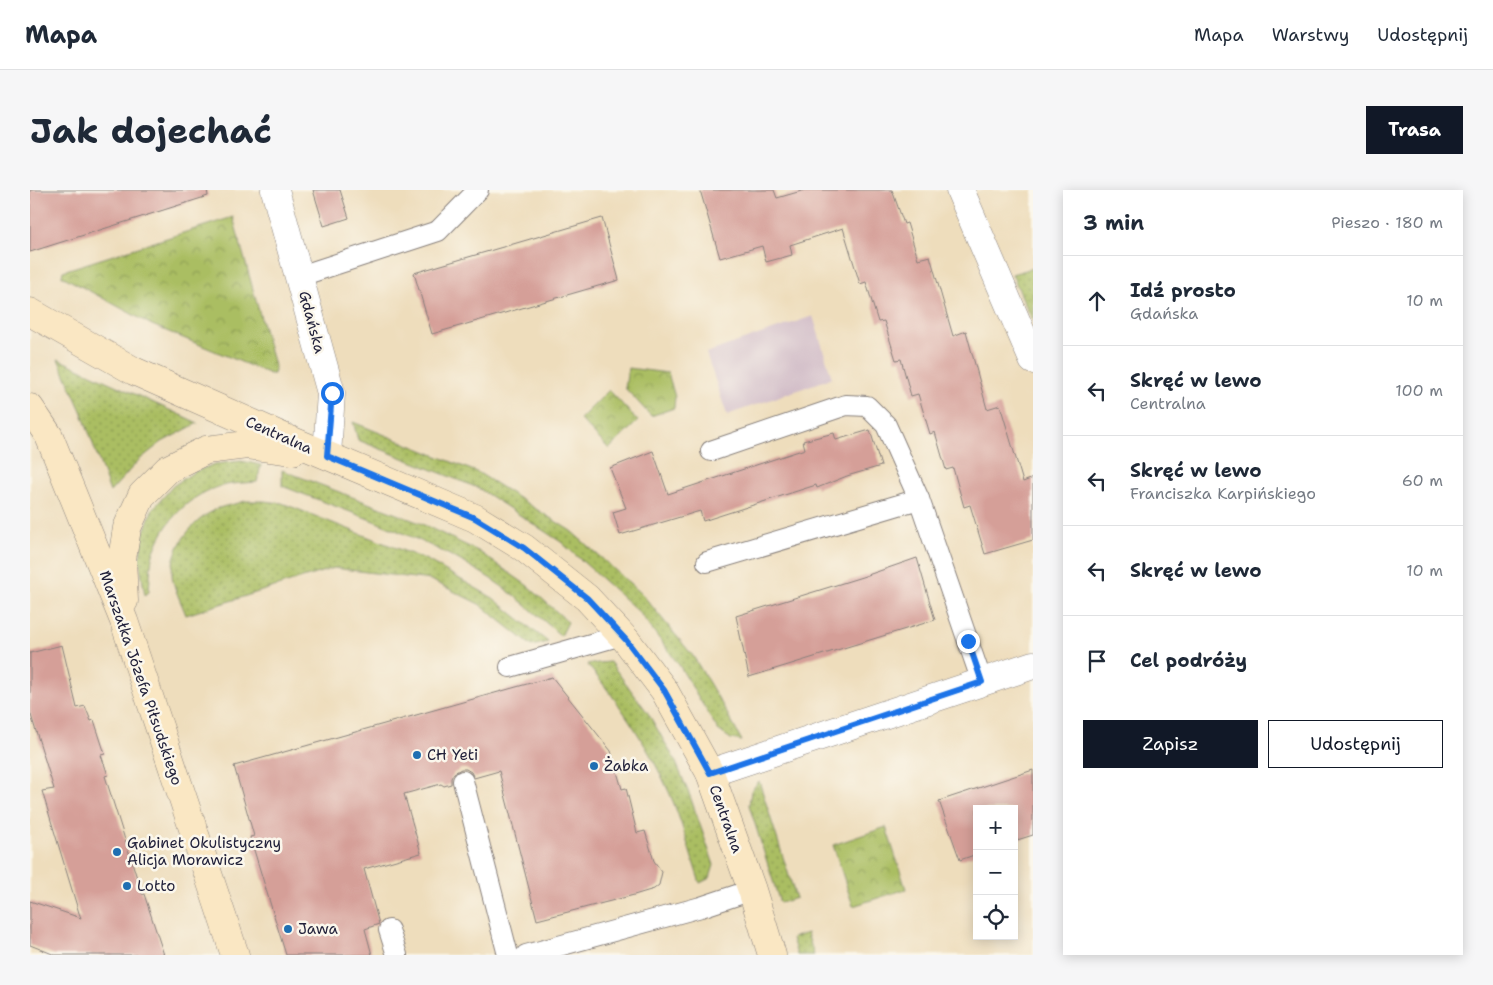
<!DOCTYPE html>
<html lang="pl">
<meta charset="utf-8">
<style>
:root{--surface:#fff;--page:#f6f6f7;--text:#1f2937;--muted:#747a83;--line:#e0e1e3;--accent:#111827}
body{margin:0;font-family:"Shantell Sans",sans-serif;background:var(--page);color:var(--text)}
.controls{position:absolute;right:15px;bottom:15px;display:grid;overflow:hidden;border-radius:0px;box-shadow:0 2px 12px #0003}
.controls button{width:45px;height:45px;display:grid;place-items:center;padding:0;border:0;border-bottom:1px solid var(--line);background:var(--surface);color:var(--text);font:25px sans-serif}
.stop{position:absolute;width:15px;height:15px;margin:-11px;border:4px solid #1a73e8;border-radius:50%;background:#fff}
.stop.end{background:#1a73e8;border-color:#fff;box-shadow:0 1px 5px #0008}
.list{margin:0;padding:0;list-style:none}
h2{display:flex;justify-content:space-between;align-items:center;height:65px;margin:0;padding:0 20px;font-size:21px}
h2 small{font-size:16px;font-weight:400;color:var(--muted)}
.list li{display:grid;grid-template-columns:32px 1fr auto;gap:15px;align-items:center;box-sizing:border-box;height:90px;padding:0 20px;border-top:1px solid var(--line)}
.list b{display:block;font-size:19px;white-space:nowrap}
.list p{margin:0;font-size:16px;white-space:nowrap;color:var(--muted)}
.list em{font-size:16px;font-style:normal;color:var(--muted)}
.actions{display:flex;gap:10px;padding:15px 20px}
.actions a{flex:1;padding:11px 0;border:1px solid var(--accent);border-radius:0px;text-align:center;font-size:18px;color:var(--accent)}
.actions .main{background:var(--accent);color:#fff}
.icon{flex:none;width:28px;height:28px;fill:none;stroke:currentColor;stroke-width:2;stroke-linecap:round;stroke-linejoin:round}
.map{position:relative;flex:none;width:1003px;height:765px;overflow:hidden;border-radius:0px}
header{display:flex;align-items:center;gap:30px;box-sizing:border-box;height:70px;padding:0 25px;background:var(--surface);border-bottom:1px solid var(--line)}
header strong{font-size:24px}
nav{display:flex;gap:28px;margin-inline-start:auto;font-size:18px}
.intro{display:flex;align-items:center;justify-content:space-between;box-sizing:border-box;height:120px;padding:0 30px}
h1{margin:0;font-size:35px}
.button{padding:12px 22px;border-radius:0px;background:var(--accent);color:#fff;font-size:18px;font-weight:700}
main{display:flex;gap:30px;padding:0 30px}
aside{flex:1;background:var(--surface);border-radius:0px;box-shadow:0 2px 12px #0003}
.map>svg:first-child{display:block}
</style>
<header>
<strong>Mapa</strong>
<nav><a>Mapa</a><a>Warstwy</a><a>Udostępnij</a></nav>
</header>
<div class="intro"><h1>Jak dojechać</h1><a class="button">Trasa</a></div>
<main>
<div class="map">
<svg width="1003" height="765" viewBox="0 0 1003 765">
<defs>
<pattern id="grass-dots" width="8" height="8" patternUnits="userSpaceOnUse" patternTransform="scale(1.25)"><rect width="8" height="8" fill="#aabe62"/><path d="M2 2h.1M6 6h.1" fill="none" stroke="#8a9a52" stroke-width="1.8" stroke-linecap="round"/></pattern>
<pattern id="park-crowns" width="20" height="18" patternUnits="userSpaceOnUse" patternTransform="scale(1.25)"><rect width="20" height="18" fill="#aabe62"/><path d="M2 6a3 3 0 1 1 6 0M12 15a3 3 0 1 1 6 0" fill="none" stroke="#8a9a52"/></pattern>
</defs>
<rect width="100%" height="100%" fill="#fbf7ec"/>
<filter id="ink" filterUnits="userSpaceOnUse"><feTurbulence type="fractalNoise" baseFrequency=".02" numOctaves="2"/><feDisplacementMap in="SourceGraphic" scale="10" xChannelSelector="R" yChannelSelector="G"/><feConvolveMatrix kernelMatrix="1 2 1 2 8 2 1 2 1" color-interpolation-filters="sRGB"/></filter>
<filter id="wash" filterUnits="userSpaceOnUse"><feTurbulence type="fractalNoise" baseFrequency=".0096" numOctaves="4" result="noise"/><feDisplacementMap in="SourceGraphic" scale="20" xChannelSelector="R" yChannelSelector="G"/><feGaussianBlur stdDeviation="1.12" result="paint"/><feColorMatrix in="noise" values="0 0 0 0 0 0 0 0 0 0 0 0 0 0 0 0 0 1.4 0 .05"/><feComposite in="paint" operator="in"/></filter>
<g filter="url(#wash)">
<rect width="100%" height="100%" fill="#eeddbc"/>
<polygon fill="#d2bdc8" points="783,126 802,188 697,225 676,163"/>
<g fill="url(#grass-dots)" stroke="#66704e">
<polygon points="1003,78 1003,132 982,84"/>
<polygon points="28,169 168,233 132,252 109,270 80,302 52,223"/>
<polygon points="323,232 449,283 541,341 612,404 663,466 693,516 712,551 701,549 688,540 649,475 609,422 531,352 448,298 328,250"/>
<path d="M211,271L231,275L227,292C217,293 206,293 196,295C160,302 132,333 122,368C120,378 120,391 119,402L115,405L109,371L114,341L122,320L143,296L164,282L185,274Z"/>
<path d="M252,280L390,333L448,361L498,396L538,432L531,446C505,423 480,400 450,382C389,345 319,322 252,296Z"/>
<path d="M215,311H234L252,313L397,370L463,408L518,452L502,456L449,414L401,390L304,378L156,425C152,414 142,395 142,384C142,356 163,329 189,318C197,315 207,314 215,311Z"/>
<path d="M580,472L618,523L645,570L660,606L684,675L680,688L670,693C660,664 652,631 639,602C617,554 591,515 557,474Z"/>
<polygon points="729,591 766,708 750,713 719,615 721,601"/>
<polygon points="777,743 784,765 767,765 762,748"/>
</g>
<g fill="url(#park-crowns)" stroke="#66704e">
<polygon points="203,27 245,179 244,184 240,184 122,135 32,86 33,81"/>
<polygon points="598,178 638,183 645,207 644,218 621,226 595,198"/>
<polygon points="579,200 608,231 579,259 550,229"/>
<polygon points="856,637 876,699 823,716 803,655"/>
</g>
<g id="blocks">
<g fill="#d59f98">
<polygon points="0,0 177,0 178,6 0,62"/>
<polygon points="283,0 310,0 319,28 294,36"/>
<polygon points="670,0 744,0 747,8 775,0 862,0 874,34 877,33 888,69 900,66 923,146 936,141 957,219 970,215 993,292 1003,288 1003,350 955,364 940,315 934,317 923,278 916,280 905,242 900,244 888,204 881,206 871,169 866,170 854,131 848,132 836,92 830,94 813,38 760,55 762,65 736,72 732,56 690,68"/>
<polygon points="572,28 589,90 402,144 384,83"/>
<polygon points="840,240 851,276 817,286 787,298 786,295 673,331 670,321 590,345 583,322 596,318 580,278 623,261 638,304 775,259 773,251 804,243 806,250"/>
<polygon points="887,368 905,430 719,487 706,426 832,387"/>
<polygon points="32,455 47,518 55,516 61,531 64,530 75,564 71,565 78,585 75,586 112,704 114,704 134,765 25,765 0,755 0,711 51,728 49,723 12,601 24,599 0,522 0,463"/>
<polygon points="522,487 581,561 592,599 596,598 607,643 615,641 624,671 632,682 629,695 624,699 604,705 507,730 469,581 444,588 441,582 436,579 431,579 424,583 421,588 421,594 414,596 411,594 374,604 391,663 334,679 349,734 335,739 342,765 256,765 220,647 224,646 204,576"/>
<polygon points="1003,580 1003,645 984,651 984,619 947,619 947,664 930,670 909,611"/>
</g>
</g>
</g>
<g filter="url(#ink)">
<use href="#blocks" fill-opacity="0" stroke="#88807c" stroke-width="1"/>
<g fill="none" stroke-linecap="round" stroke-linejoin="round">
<defs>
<g id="service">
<polyline points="270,86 408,41 448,0"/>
<polyline points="681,261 816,215 837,216 856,235 889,309"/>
<polyline points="677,372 889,309 952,492"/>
<polyline points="480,477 592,445"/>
<polyline points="433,591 478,765"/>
<polyline points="359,740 367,765"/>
<polyline points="496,765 671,717 722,700"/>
</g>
<g id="minor">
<polyline points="245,0 301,203 297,265"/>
<polyline points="930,0 1003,170"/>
<polyline points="680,583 1003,475"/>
</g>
<g id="secondary">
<polyline points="0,122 104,181 251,246 445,328 494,358 557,408 596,450 634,500 680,583 722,700 742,765"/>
<polyline points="0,218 19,246 94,431 205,765"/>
<polyline points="94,411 92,369 97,338 112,305 138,279 176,260 217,255 263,261"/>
</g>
</defs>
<use href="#service" stroke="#88807c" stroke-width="22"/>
<use href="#minor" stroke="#88807c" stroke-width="29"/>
<use href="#secondary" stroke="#88807c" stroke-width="29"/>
<use href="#service" stroke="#fff" stroke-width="20"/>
<use href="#minor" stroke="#fff" stroke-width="28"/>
<use href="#secondary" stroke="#fae7c3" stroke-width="28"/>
</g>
</g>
<g fill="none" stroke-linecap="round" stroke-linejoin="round" filter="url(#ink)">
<polyline stroke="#1a73e8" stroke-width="6" points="302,203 297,266 445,328 494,358 557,408 596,450 634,500 680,583 952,492 938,451"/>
</g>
<g fill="#1f6fb2" stroke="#fbf7ec" stroke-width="2">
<circle cx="387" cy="565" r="5"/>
<circle cx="564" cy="576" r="5"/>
<circle cx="87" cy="662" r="5"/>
<circle cx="97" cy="696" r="5"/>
<circle cx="258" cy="739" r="5"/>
</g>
<g text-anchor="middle" stroke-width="5" stroke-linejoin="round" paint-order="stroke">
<g font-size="15" fill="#22223b" stroke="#fbf7ec">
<text transform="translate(282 132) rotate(75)" y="5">Gdańska</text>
<text transform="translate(249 245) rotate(24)" y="5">Centralna</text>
<text transform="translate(111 488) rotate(71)" y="5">Marszałka Józefa Piłsudskiego</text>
<text transform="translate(696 629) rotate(70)" y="5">Centralna</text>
</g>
<g font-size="15" fill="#22223b" stroke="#fbf7ec" text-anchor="start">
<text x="397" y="570">CH Yeti</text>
<text x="574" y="581">Żabka</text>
<text x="97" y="658">Gabinet Okulistyczny<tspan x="97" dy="17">Alicja Morawicz</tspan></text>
<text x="107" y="701">Lotto</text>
<text x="268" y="744">Jawa</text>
</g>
</g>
</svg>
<div class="controls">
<button>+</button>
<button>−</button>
<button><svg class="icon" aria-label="locate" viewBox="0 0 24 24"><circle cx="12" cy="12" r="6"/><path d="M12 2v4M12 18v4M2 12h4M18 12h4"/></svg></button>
</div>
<div class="stop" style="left:302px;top:203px"></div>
<div class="stop end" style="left:938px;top:451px"></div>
</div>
<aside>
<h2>3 min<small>Pieszo · 180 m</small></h2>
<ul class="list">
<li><svg class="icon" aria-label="ahead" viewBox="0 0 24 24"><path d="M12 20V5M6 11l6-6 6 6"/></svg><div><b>Idź prosto</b><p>Gdańska</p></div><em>10 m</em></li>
<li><svg class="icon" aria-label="left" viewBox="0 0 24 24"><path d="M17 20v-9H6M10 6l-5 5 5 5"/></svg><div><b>Skręć w lewo</b><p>Centralna</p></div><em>100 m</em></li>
<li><svg class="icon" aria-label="left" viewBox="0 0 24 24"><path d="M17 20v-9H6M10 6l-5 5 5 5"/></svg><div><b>Skręć w lewo</b><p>Franciszka Karpińskiego</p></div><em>60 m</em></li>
<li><svg class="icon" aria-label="left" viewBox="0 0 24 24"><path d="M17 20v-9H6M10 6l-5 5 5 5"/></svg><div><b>Skręć w lewo</b></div><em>10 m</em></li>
<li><svg class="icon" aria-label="arrive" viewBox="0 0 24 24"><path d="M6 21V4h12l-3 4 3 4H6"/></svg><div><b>Cel podróży</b></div></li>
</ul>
<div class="actions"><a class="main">Zapisz</a><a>Udostępnij</a></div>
</aside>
</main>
